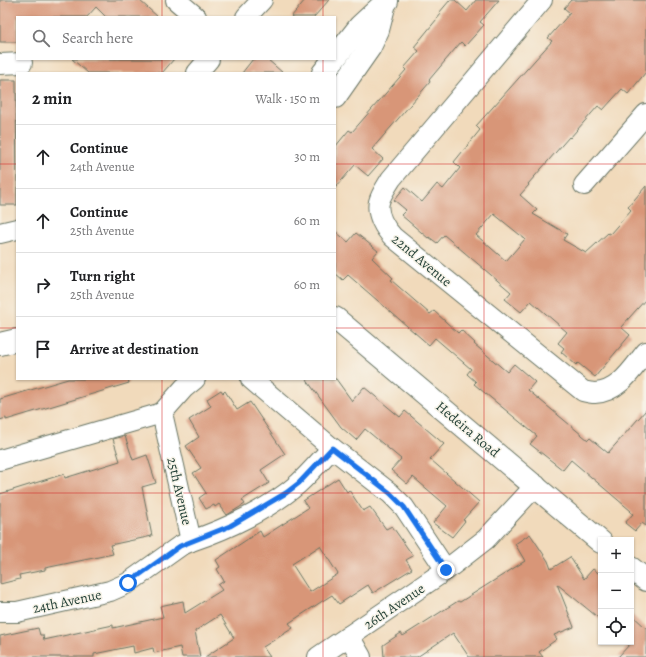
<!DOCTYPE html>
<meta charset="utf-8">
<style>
:root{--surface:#fff;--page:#f6f6f6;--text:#202124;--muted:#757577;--line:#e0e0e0}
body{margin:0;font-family:Alegreya,serif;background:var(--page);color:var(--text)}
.controls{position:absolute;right:12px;bottom:12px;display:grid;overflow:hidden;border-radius:0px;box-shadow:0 1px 3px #0004}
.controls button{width:36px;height:36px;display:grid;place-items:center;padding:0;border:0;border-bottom:1px solid var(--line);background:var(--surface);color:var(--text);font:20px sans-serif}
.stop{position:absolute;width:12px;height:12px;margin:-9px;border:3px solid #1a73e8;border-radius:50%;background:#fff}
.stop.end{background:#1a73e8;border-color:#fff;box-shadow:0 1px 4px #0008}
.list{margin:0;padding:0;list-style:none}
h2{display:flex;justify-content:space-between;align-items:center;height:52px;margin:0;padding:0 16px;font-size:17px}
h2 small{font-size:13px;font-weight:400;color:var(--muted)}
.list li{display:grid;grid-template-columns:26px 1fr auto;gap:12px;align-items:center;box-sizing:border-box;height:64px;padding:0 16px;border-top:1px solid var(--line)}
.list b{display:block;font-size:15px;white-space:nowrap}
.list p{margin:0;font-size:13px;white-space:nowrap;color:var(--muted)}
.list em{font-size:13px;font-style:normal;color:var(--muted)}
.icon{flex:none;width:22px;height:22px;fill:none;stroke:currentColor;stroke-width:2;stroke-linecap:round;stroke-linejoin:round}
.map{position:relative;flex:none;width:646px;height:657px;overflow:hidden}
.search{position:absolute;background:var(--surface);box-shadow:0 1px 3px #0004;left:16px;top:16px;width:320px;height:44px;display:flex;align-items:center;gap:10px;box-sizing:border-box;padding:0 14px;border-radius:0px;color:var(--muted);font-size:15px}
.panel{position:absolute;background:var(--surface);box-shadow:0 1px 3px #0004;left:16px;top:72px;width:320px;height:308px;border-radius:0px}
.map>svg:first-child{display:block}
</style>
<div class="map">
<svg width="646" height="657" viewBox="0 0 646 657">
<rect width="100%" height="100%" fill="#f7f3e8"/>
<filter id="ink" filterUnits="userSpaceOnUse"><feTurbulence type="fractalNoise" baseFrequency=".025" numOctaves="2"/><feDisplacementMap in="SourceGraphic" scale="8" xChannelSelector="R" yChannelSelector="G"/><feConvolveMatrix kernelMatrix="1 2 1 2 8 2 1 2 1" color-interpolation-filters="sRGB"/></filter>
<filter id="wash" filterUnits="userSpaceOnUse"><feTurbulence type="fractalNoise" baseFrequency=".012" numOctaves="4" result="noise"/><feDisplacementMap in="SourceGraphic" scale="16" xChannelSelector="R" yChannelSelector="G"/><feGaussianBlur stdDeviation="0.9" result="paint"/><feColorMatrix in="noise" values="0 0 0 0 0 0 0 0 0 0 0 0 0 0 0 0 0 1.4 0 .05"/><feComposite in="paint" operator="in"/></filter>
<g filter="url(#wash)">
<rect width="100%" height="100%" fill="#f1dabb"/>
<g id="blocks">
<g fill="#d89678" fill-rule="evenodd">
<polygon points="0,0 139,0 158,17 106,17 96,7 87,17 17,17 17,42 0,42"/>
<polygon points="305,0 329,0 314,17 291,17"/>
<polygon points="450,0 455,0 467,11 476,0 499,0 480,22 484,25 465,46 461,42 429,80 430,82 372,149 383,159 368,176 355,165 335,188 335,147 349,130 352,132 406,70 404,68 419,51 414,47 441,14 439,13"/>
<path d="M571,0H646V72L628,94L622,89L603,110L598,106L570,138L569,137L528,184L529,185L520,195L537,210L533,214L567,234L563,240L586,253L608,233L610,234L631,210L628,207L646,186V299L621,327L630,335L595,377L578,363L576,365L561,352L564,348L558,343L567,332L531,301L521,312L505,299L511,292L444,235L437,243L429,237L428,238L401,215L406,210L394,200L405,187L422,202L437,184L443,189L460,168L454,162L480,130L476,126L552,41L548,38L570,13L564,8ZM494,214L525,239L506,261L476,235Z"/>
<polygon points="72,59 174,59 162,73 88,73"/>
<polygon points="253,59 267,59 283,73 242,73"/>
<polygon points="0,80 16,80 17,205 0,205"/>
<polygon points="335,231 348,242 356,233 378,251 372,258 393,278 391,280 430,314 434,311 458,333 461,330 475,343 474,344 507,372 514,364 535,382 528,390 588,440 590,438 608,453 646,410 646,526 642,523 635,531 625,523 633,514 630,512 631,511 571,460 563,470 530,444 537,436 474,384 476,382 467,374 471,369 435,338 429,345 348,275 343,280 335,273"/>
<polygon points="68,379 128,379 129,383 6,420 6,418 0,420 0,399"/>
<polygon points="306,379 336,379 352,401 364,387 400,417 405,411 444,444 430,459 479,502 463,520 465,521 452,537 433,523 447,506 413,477 407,484 391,470 401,459 365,429 356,440 341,427"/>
<polygon points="221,390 223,393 225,391 237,410 250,402 285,454 261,470 269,483 242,500 245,504 227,515 219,504 215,507 214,505 206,509 199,498 206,493 193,473 201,468 186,446 199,437 189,420 211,406 207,399"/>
<polygon points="125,436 133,460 147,455 156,483 142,487 152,536 110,545 113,554 45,568 45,570 19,575 20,579 0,584 0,494 64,474 65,478 120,461 113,439"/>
<path d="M338,478L347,492L349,490L363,511L370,507L386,529L392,526L413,556L406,560L412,569L373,593L368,585L339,604L332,595L324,600L289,623L293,628L263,647L270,657H205L234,638L220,615L195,631L200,657H182L180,647L154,653L153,648L134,653L133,646L94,654V657H0V636L38,628L40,635H43L44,640L113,625V628L163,617L160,606L183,601L185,613L222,590L218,585L224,581L217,569L220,567L216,560L260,531L263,537L308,508L303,501ZM320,546L338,574L310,592L292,564Z"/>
<polygon points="530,534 548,561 551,569 570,557 584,579 593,569 601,575 601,620 557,584 574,627 554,635 557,639 539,652 543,657 469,657 453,633 417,657 384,657 383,645 401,633 403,636 458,601 460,602 525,561 515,544"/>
<polygon points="631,614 646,628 646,657 618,657 631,643"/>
</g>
</g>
</g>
<g filter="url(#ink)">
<use href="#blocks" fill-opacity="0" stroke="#687463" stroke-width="1"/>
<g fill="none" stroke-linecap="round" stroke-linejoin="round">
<defs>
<g id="minor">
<polyline points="176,0 196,17"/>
<path d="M542,0L391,179C387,186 381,194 379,202C376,214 385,229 393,237L583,391C587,392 591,393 595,393C619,392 633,368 646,352"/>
<polyline points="246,17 262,0"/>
<polyline points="0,64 22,63"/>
<polyline points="197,73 209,59"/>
<polyline points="584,185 646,114"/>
<polyline points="0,233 17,229"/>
<polyline points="251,379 332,448 390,493 404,507 446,570"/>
<path d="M162,413L191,541C227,529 269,509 298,484C310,473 321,460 332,448"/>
<polyline points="162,413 184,388 195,379"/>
<polyline points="0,460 162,413"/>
<polyline points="0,612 17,612 110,591 128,583 180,546 191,541"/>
<polyline points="349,636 361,657"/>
<polyline points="318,657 446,570 486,539 536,485"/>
</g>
<g id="tertiary">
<polyline points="335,58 360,26 387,1"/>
<polyline points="323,73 334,59"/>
<polyline points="335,97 370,47 378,30 385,3"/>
<polyline points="335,318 601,542"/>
<polyline points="0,344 17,340"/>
<polyline points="631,568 646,580"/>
</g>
</defs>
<use href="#minor" stroke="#687463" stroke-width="22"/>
<use href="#tertiary" stroke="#687463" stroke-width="24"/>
<use href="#minor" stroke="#fff" stroke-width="20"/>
<use href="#tertiary" stroke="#fff" stroke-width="22"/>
</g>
</g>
<g fill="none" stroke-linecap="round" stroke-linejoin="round" filter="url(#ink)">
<polyline stroke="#1a73e8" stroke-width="5" points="128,583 180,546 230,526 286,493 299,483 332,448 390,493 404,507 446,570"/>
</g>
<path fill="none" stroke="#d62828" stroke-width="1" stroke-opacity="0.55" d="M162,0V17M323,0V17M484,0V657M162,59V73M323,59V73M0,164H17M335,164H646M0,328H17M335,328H646M162,379V657M323,379V657M0,493H646"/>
<g text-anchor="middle" stroke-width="3" stroke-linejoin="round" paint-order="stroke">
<g font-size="14" fill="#1f3d34" stroke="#f7f3e8">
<text transform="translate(422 260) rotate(40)" y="5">22nd Avenue</text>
<text transform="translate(468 429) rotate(40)" y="5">Hedeira Road</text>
<text transform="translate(180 491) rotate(77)" y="5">25th Avenue</text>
<text transform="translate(67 601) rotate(-12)" y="5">24th Avenue</text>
<text transform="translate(394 606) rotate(-34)" y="5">26th Avenue</text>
</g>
</g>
</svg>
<div class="controls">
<button>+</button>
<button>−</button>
<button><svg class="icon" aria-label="locate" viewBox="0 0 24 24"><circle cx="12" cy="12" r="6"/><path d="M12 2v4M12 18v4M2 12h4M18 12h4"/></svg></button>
</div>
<div class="stop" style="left:128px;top:583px"></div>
<div class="stop end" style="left:446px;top:570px"></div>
<div class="search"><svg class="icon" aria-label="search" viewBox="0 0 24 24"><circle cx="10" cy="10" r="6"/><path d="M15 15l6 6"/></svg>Search here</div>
<section class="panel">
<h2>2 min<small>Walk · 150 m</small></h2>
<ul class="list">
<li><svg class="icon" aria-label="ahead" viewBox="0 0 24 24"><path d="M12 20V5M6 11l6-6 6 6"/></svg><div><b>Continue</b><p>24th Avenue</p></div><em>30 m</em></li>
<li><svg class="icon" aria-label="ahead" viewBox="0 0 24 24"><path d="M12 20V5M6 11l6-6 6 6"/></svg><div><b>Continue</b><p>25th Avenue</p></div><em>60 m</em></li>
<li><svg class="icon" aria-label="right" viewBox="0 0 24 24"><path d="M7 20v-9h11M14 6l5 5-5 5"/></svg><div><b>Turn right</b><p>25th Avenue</p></div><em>60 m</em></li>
<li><svg class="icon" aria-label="arrive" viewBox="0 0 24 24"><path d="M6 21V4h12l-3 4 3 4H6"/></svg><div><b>Arrive at destination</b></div></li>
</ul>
</section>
</div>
